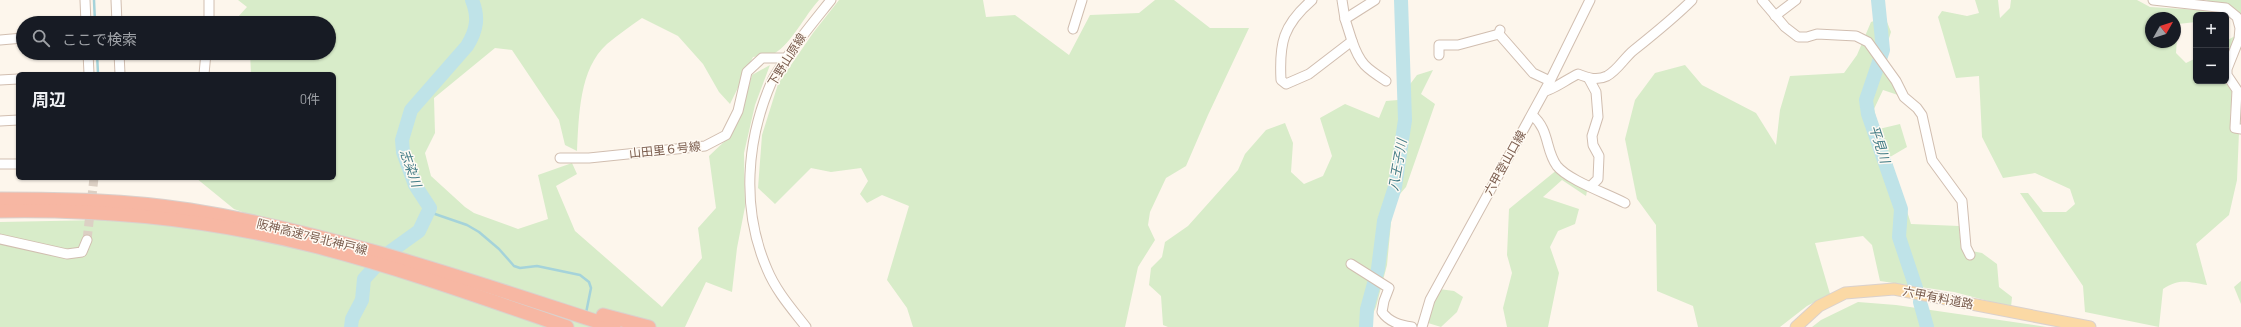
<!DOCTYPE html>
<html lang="ja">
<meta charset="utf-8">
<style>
:root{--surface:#171b24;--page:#242831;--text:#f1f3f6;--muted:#9ea1a6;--line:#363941}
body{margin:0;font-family:Barlow,"Noto Sans JP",sans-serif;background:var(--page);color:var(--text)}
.controls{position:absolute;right:12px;top:12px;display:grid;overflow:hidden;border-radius:6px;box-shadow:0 1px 3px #0004}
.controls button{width:36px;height:36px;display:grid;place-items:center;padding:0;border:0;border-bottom:1px solid var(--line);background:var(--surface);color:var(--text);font:20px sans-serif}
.compass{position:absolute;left:2145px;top:12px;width:36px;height:36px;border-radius:50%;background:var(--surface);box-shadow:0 1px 3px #0004;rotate:51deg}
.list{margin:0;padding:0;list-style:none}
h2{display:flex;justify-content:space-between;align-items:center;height:52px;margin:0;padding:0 16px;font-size:17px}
h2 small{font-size:13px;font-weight:400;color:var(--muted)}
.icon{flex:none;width:22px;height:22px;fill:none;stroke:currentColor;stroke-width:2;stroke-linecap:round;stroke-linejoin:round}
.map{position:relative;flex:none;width:2241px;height:327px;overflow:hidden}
.search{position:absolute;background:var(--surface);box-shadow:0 1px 3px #0004;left:16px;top:16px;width:320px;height:44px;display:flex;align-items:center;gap:10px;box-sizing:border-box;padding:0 14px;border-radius:22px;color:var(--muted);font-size:15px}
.panel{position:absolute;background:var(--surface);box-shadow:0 1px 3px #0004;left:16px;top:72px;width:320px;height:108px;border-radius:6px}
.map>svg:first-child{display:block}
</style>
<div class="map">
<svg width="2241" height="327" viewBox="0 0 2241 327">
<rect width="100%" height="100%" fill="#fdf6ec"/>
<g fill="#d8ecc9" fill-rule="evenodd">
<path d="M238,0H819C805,15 791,44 775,53C769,56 760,56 753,57L730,104L719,92L703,64L678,36L642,18C630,26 618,35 607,44C579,69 579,116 577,151L565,145L559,120L512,50L495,48L434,98L435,133L425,153L431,176L465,207L474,213L518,229L548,219L538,175L572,163L577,174L556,186L575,231L662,307L702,258L698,228L716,208L709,156L728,138L744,102L752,75L770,65L755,105L744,153L745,207L737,248L732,292L706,282L685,327H0V222L151,219L241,236L248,214L234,209L196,178H334V74H251L250,53H329V23H239L237,18L247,7Z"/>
<polygon points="839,0 983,0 986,17 1015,15 1069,55 1090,15 1139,13 1155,0 1174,0 1210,28 1249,28 1208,115 1186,166 1166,178 1150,212 1148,225 1155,240 1138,267 1125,327 913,327 907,308 887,280 909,206 882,195 867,203 860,194 868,181 861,168 831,172 811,168 775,204 758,188 762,135 778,84 813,33"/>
<path d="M1975,0H1998L2000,18L2010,8L2011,0H2137L2150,7L2217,11L2224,15H2196V22L2178,24L2176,53L2186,63L2196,58V81H2224L2232,91L2230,121L2239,132L2237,180L2229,215L2196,244L2207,285C2188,282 2180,278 2163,289L2159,327L2085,312L2083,286L2020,193H2028L2043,212H2066L2075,204L2070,189L2035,173L2003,178L1982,137L1979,76L1956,78L1938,17L1942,11L1967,16L1979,13ZM2151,18H2175V42H2151Z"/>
<polygon points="2206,0 2241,0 2241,31 2236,13"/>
<polygon points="1885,17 1891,32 1881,63 1901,96 1883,90 1874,109 1879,129 1900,124 1907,147 1890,157 1911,224 1959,226 1961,249 1982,253 1997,264 1999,287 2012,297 2011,307 1954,292 1880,281 1872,245 1863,236 1815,243 1830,294 1807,306 1780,327 1698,327 1693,306 1657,291 1656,225 1637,199 1625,139 1635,100 1655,73 1685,65 1702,85 1756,113 1776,145 1780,110 1790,76 1844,73 1857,55 1871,22"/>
<polygon points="2235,36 2230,51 2226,55 2226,41"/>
<polygon points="1433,70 1421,94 1435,104 1406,187 1393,202 1387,265 1376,307 1367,327 1168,327 1163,325 1161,296 1149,285 1151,268 1162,257 1165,242 1188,226 1238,170 1245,154 1266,130 1285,123 1293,143 1291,172 1304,184 1323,176 1332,156 1320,118 1345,104 1379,118 1386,101 1398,100 1417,75"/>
<polygon points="1558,169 1587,191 1586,196 1562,180 1543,197 1579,209 1575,224 1558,231 1550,247 1559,273 1548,327 1507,327 1503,308 1512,273 1507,255 1509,209"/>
<polygon points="2241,281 2241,304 2234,287"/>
<polygon points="1439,289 1454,291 1463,297 1457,312 1441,327 1428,323 1431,307"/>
<polygon points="1858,302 1896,305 2047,327 1812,327 1821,320"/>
</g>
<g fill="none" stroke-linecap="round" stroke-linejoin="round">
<g stroke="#a5d3da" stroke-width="2.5">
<polyline points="94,0 95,23"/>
<polyline points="97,53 98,74"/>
<polyline points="430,208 435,214 467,225 479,232 499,249 514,266 520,268 537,266 580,275 589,282 591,288 586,313"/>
</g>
<g stroke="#bfe3e8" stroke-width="14">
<polyline points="1878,0 1883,50 1866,100 1868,114 1901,209 1899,237 1916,288"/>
<polyline points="1920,302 1927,327"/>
<path d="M351,327L352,319L362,300L364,279L387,254L419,231L430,208L415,185L403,152L402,140L411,110L467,46C477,30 479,17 472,0"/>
<polyline points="1366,327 1367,309 1378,269 1384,221 1395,187 1405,120 1401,0"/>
</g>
<polyline stroke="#dcd0c4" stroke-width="9" stroke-dasharray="9 4.5" stroke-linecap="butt" points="87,240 94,178"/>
<defs>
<g id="minor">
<polyline points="85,0 86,23"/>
<polyline points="116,0 117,23"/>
<polyline points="209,0 209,23"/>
<path d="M1312,0C1283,25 1279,43 1281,80L1286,84L1309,74L1352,41C1360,64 1366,68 1386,81"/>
<polyline points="1342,0 1345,19 1352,41"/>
<polyline points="1762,0 1785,27 1798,37 1807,37 1817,34 1856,36 1868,42 1896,81 1904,97 1917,108 1922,115 1932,160 1962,201 1966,247 1970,255"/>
<polyline points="2153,0 2226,8 2237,17 2240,28 2239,39 2227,69 2227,75 2237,90 2235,128 2241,129"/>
<polyline points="1775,16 1796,0"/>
<polyline points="1345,19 1375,0"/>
<polyline points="1073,29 1082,0"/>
<polyline points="1500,30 1499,34 1533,73 1550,81"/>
<polyline points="0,40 23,38"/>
<polyline points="88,53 89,74"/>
<polyline points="119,53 120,74"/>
<polyline points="1439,55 1439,45 1458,45 1499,34"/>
<polyline points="204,74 206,53"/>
<polyline points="1589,79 1596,92 1598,117 1592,136 1593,145 1599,156 1598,179 1591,186"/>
<polyline points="0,80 18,79"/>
<path d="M1545,91C1551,91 1569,78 1578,74C1588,78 1597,81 1607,76C1618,70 1624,58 1634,50C1654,34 1674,18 1692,0"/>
<path d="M1532,115C1550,130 1545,150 1557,166C1568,180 1608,194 1625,203"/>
<polyline points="0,121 18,120"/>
<polyline points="560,158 589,158 705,146 726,135 738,111 747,72 762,58 787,58"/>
<polyline points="0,164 18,164"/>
<polyline points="0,239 67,254 82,252 87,240"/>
<path d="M1351,264L1389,288L1384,301L1382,312C1389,322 1400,325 1412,327"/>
<path d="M806,327C792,309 776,291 767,269C741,209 746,140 772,81C775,74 781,67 785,60C799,39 815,20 831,0"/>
<polyline points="1422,327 1430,300 1550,81 1590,0"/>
</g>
<polyline id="major" points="1796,327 1819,306 1845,293 1894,289 2090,327"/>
<g id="highway">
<path d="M0,199C63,199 127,200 190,210C335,233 475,282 614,327"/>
<path d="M0,211C105,209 212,220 314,246C400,268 483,298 567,327"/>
<polyline points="603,315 649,327"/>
</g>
</defs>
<use href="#minor" stroke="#d1beb0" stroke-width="11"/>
<use href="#major" stroke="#dad1cd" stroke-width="13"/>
<use href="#highway" stroke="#dad1cd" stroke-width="15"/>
<use href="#minor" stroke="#fff" stroke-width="9"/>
<use href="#major" stroke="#fbd9a5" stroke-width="11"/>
<use href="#highway" stroke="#f7b7a3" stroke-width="13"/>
</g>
<g text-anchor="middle" stroke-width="3" stroke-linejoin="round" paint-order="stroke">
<g font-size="12" fill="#7a5c4d" stroke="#fffaf3">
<text transform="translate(787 60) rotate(-58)" y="4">下野山原線</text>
<text transform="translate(665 150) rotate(-6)" y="4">山田里６号線</text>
<text transform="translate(1505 163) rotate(-61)" y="4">六甲登山口線</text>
<text transform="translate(312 237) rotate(14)" y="4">阪神高速7号北神戸線</text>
<text transform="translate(1938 298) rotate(11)" y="4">六甲有料道路</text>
</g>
<g font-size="13" font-style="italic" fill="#437c86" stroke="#fffaf3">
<text transform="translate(1880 144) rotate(72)" y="5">平見川</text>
<text transform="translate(1397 165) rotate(-80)" y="5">八王子川</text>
<text transform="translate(411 168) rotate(71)" y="5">志染川</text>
</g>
</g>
</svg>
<div class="controls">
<button>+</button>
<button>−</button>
</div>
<svg class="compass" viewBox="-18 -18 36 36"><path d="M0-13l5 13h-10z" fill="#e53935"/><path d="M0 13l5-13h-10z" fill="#9ea1a6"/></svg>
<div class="search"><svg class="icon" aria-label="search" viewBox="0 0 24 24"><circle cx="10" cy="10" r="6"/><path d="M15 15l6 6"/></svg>ここで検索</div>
<section class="panel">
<h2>周辺<small>0件</small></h2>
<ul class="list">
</ul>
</section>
</div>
